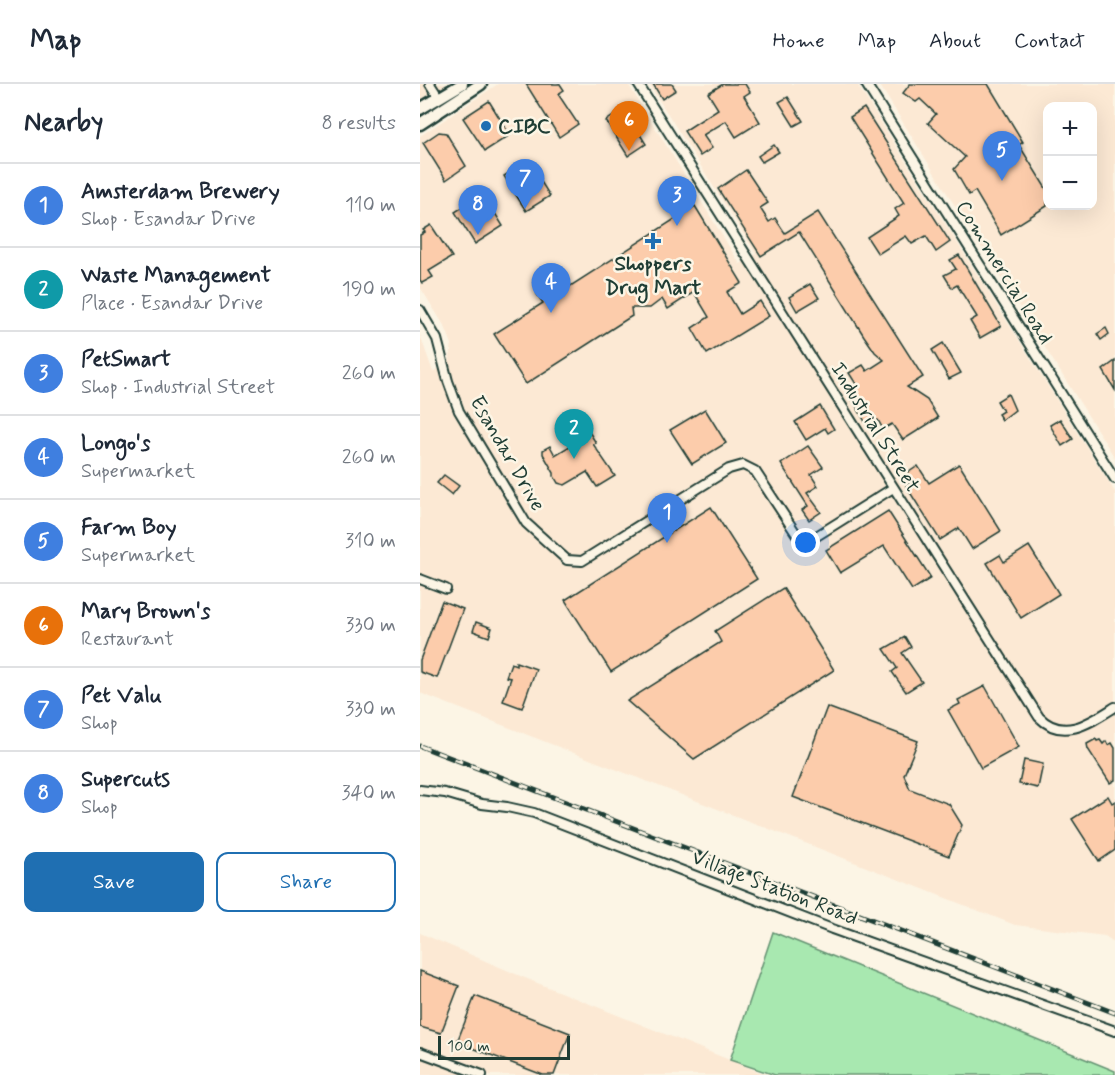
<!DOCTYPE html>
<meta charset="utf-8">
<style>
:root{--surface:#fff;--page:#f6f6f7;--text:#1f2937;--muted:#747a83;--line:#e0e1e3;--accent:#1f6fb2}
body{margin:0;font-family:Mynerve,sans-serif;background:var(--page);color:var(--text)}
.controls{position:absolute;right:18px;top:18px;display:grid;overflow:hidden;border-radius:12px;box-shadow:0 6px 24px #0002}
.controls button{width:54px;height:54px;display:grid;place-items:center;padding:0;border:0;border-bottom:2px solid var(--line);background:var(--surface);color:var(--text);font:30px sans-serif}
.scale{position:absolute;left:18px;bottom:15px;width:132px;box-sizing:border-box;padding-left:6px;border:3px solid #1f3d34;border-top:0;font-size:16px;line-height:21px;white-space:nowrap;color:#1f3d34;-webkit-text-stroke:4px #fcf5e5;paint-order:stroke}
.you{position:absolute;left:386px;top:459px;width:21px;height:21px;margin:-15px;border:4px solid #fff;border-radius:50%;background:#1a73e8;box-shadow:0 0 0 9px #1a73e833}
.badge{display:grid;place-items:center;width:39px;height:39px;border-radius:50%;background:var(--accent);color:#fff;font-size:20px;font-weight:700}
.pin{position:absolute;translate:-50% -50px;filter:drop-shadow(0 2px 3px #0008)}
.pin::after{content:'';position:absolute;top:32px;width:21px;height:18px;background:inherit;clip-path:polygon(0 0,100% 0,50% 100%)}
.list{margin:0;padding:0;list-style:none}
h2{display:flex;justify-content:space-between;align-items:center;height:78px;margin:0;padding:0 24px;font-size:26px}
h2 small{font-size:20px;font-weight:400;color:var(--muted)}
.list li{display:grid;grid-template-columns:39px 1fr auto;gap:18px;align-items:center;box-sizing:border-box;height:84px;padding:0 24px;border-top:2px solid var(--line)}
.list b{display:block;font-size:22px;white-space:nowrap}
.list p{margin:0;font-size:20px;white-space:nowrap;color:var(--muted)}
.list em{font-size:20px;font-style:normal;color:var(--muted)}
.actions{display:flex;gap:12px;padding:18px 24px}
.actions a{flex:1;padding:14px 0;border:2px solid var(--accent);border-radius:12px;text-align:center;font-size:21px;color:var(--accent)}
.actions .main{background:var(--accent);color:#fff}
.map{position:relative;flex:none;width:695px;height:991px;overflow:hidden}
header{display:flex;align-items:center;gap:36px;box-sizing:border-box;height:84px;padding:0 30px;background:var(--surface);border-bottom:2px solid var(--line)}
header strong{font-size:28px}
nav{display:flex;gap:33px;margin-inline-start:auto;font-size:21px}
main{display:flex}
aside{flex:1;background:var(--surface)}
.map>svg:first-child{display:block}
</style>
<header>
<strong>Map</strong>
<nav><a>Home</a><a>Map</a><a>About</a><a>Contact</a></nav>
</header>
<main>
<aside>
<h2>Nearby<small>8 results</small></h2>
<ul class="list">
<li><span class="badge" style="background:#3f7fe0">1</span><div><b>Amsterdam Brewery</b><p>Shop · Esandar Drive</p></div><em>110 m</em></li>
<li><span class="badge" style="background:#0f9aa8">2</span><div><b>Waste Management</b><p>Place · Esandar Drive</p></div><em>190 m</em></li>
<li><span class="badge" style="background:#3f7fe0">3</span><div><b>PetSmart</b><p>Shop · Industrial Street</p></div><em>260 m</em></li>
<li><span class="badge" style="background:#3f7fe0">4</span><div><b>Longo's</b><p>Supermarket</p></div><em>260 m</em></li>
<li><span class="badge" style="background:#3f7fe0">5</span><div><b>Farm Boy</b><p>Supermarket</p></div><em>310 m</em></li>
<li><span class="badge" style="background:#e8710a">6</span><div><b>Mary Brown's</b><p>Restaurant</p></div><em>330 m</em></li>
<li><span class="badge" style="background:#3f7fe0">7</span><div><b>Pet Valu</b><p>Shop</p></div><em>330 m</em></li>
<li><span class="badge" style="background:#3f7fe0">8</span><div><b>Supercuts</b><p>Shop</p></div><em>340 m</em></li>
</ul>
<div class="actions"><a class="main">Save</a><a>Share</a></div>
</aside>
<div class="map">
<svg width="695" height="991" viewBox="0 0 695 991">
<rect width="100%" height="100%" fill="#fcf5e5"/>
<filter id="ink" filterUnits="userSpaceOnUse"><feTurbulence type="fractalNoise" baseFrequency=".0167" numOctaves="2"/><feDisplacementMap in="SourceGraphic" scale="12" xChannelSelector="R" yChannelSelector="G"/><feConvolveMatrix kernelMatrix="1 2 1 2 8 2 1 2 1" color-interpolation-filters="sRGB"/></filter>
<g filter="url(#ink)">
<g fill="#fce9d4" fill-rule="evenodd">
<polygon points="0,0 27,0 0,17"/>
<polygon points="78,0 208,0 320,180 336,170 229,0 437,0 695,408 695,859 685,852 595,841 0,609 0,251 13,288 29,279 32,260 25,243 0,203 0,52"/>
<path d="M459,0H695V374L525,106ZM628,22H672V122H628Z"/>
<polygon points="0,849 105,894 347,991 0,991"/>
</g>
<polygon fill="#a8e8b0" stroke="#649272" stroke-width="1.5" points="353,848 695,987 695,991 355,991 310,976"/>
<g fill="#fcccab" stroke="#1f3d34" stroke-width="1.5">
<polygon points="106,0 140,0 144,6 138,10 158,40 139,53"/>
<polygon points="233,0 252,0 256,6 242,15"/>
<polygon points="303,0 325,0 330,8 324,12 340,38 316,53 306,37 283,51 292,64 280,72 264,47 298,25 288,9"/>
<polygon points="490,0 568,0 603,58 599,61 627,106 627,122 581,151 555,107 549,111 534,85 545,73 508,39 516,30 500,15 496,18 483,9"/>
<polygon points="368,13 383,37 374,42 359,18"/>
<polygon points="69,17 90,51 65,67 43,34"/>
<polygon points="444,24 530,158 516,168 506,152 492,160 486,152 458,170 447,153 479,132 475,125 484,119 430,33"/>
<polygon points="204,25 226,60 208,72 186,37"/>
<polygon points="19,48 26,49 46,82 26,96 3,59"/>
<polygon points="354,61 359,68 342,78 338,72"/>
<polygon points="108,77 130,112 106,127 84,92"/>
<polygon points="326,86 348,119 340,124 349,138 355,134 365,149 398,128 503,293 487,303 507,316 518,334 483,356 472,340 463,345 458,336 448,343 429,309 438,303 429,289 443,281 447,287 464,276 455,268 444,252 379,148 341,172 298,105"/>
<polygon points="63,110 83,142 55,160 35,128"/>
<polygon points="275,122 322,199 307,208 320,230 340,217 349,232 287,270 272,244 289,233 274,208 248,225 242,215 230,224 211,224 212,232 207,235 106,300 74,250 123,219 117,210 144,194 149,203"/>
<polygon points="11,141 32,173 9,187 13,193 2,199 0,196 0,151 5,148 3,146"/>
<polygon points="539,171 581,242 560,254 550,237 557,233 537,201 532,204 524,191 536,185 530,176"/>
<polygon points="390,200 399,214 377,227 369,213"/>
<polygon points="686,244 689,250 681,256 677,250"/>
<polygon points="523,259 541,289 529,295 512,266"/>
<polygon points="695,277 695,306 683,286"/>
<polygon points="588,310 595,326 582,336 578,330 583,327 577,317"/>
<polygon points="400,322 414,345 408,349 405,344 386,356 375,338"/>
<polygon points="285,325 306,359 272,380 250,346"/>
<polygon points="640,335 653,355 642,362 630,341"/>
<polygon points="168,346 176,359 173,360 195,392 177,403 167,388 145,401 138,399 134,392 134,389 123,370 123,366 130,362 135,371 160,356 158,352"/>
<polygon points="388,362 403,383 391,391 398,402 387,409 401,428 389,436 382,426 388,422 361,380"/>
<polygon points="539,380 581,447 552,465 539,444 520,456 486,402 491,399 486,390 498,382 509,399"/>
<polygon points="24,391 39,402 32,411 17,399"/>
<polygon points="291,423 337,495 191,588 145,516"/>
<polygon points="468,427 511,494 492,506 464,462 420,489 406,466"/>
<polygon points="609,462 639,510 601,534 567,479 580,471 584,478"/>
<polygon points="363,504 414,586 274,675 207,617 301,558 295,547"/>
<polygon points="22,517 43,525 17,594 0,588 0,576"/>
<polygon points="56,538 72,544 69,553 53,547"/>
<polygon points="485,553 491,563 482,569 502,598 486,608 472,588 477,584 464,565"/>
<polygon points="96,578 116,585 102,624 83,617 91,594 86,593 91,579 96,581"/>
<polygon points="565,602 599,663 561,684 528,626 540,620 538,616"/>
<polygon points="407,623 498,657 484,691 490,705 529,720 542,741 529,772 373,713"/>
<polygon points="676,655 677,657 680,656 683,660 686,657 688,661 692,659 695,664 695,696 690,699 668,665 667,660"/>
<polygon points="604,676 623,680 618,704 599,700"/>
<polygon points="688,712 692,719 695,717 695,766 679,777 652,735"/>
<polygon points="0,887 39,902 21,949 0,943"/>
<polygon points="55,912 150,949 134,991 123,991 37,958"/>
</g>
<g fill="none" stroke-linecap="round" stroke-linejoin="round">
<defs>
<g id="street">
<polyline points="10,0 19,14"/>
<path d="M218,0L619,633C643,658 671,638 695,623"/>
<polyline points="446,0 695,395"/>
<polyline points="0,226 17,255 28,297 39,327 106,439 147,476 162,477 309,385 323,381 335,387 379,454 395,453 473,404"/>
<polyline points="0,495 26,505"/>
<polyline points="0,706 25,709 62,720 87,723 114,729 412,845 695,947"/>
<polyline points="0,968 62,991"/>
</g>
<g id="secondary">
<polyline points="0,25 42,0"/>
<polyline points="0,40 61,0"/>
</g>
</defs>
<use href="#street" stroke="#1f3d34" stroke-width="12"/>
<use href="#secondary" stroke="#1f3d34" stroke-width="15"/>
<use href="#street" stroke="#fcf5e5" stroke-width="8"/>
<use href="#secondary" stroke="#fcf5e5" stroke-width="10"/>
<defs>
<polyline id="rail" points="0,662 695,929"/>
</defs>
<use href="#rail" stroke="#1f3d34" stroke-width="5"/>
<use href="#rail" stroke="#fcf5e5" stroke-width="3" stroke-dasharray="9" stroke-linecap="butt"/>
</g>
</g>
<g fill="#1f6fb2" stroke="#fcf5e5" stroke-width="2">
<circle cx="66" cy="42" r="6"/>
<path d="M230 148h6v6h6v6h-6v6h-6v-6h-6v-6h6z"/>
</g>
<g text-anchor="middle" stroke-width="5" stroke-linejoin="round" paint-order="stroke">
<g font-size="21" font-weight="bold" fill="#1f3d34" stroke="#fcf5e5" text-anchor="start">
<text x="78" y="49">CIBC</text>
<text x="233" y="186" text-anchor="middle">Shoppers<tspan x="233" dy="24">Drug Mart</tspan></text>
</g>
<g font-size="21" fill="#1f3d34" stroke="#fcf5e5">
<text transform="translate(585 188) rotate(58)" y="7">Commercial Road</text>
<text transform="translate(456 343) rotate(58)" y="7">Industrial Street</text>
<text transform="translate(88 369) rotate(60)" y="7">Esandar Drive</text>
<text transform="translate(355 803) rotate(21)" y="7">Village Station Road</text>
</g>
</g>
</svg>
<div class="controls">
<button>+</button>
<button>−</button>
</div>
<div class="scale">100 m</div>
<div class="you"></div>
<div class="pin badge" style="left:247px;top:459px;background:#3f7fe0">1</div>
<div class="pin badge" style="left:154px;top:375px;background:#0f9aa8">2</div>
<div class="pin badge" style="left:257px;top:142px;background:#3f7fe0">3</div>
<div class="pin badge" style="left:131px;top:229px;background:#3f7fe0">4</div>
<div class="pin badge" style="left:582px;top:97px;background:#3f7fe0">5</div>
<div class="pin badge" style="left:209px;top:67px;background:#e8710a">6</div>
<div class="pin badge" style="left:105px;top:125px;background:#3f7fe0">7</div>
<div class="pin badge" style="left:58px;top:151px;background:#3f7fe0">8</div>
</div>
</main>
